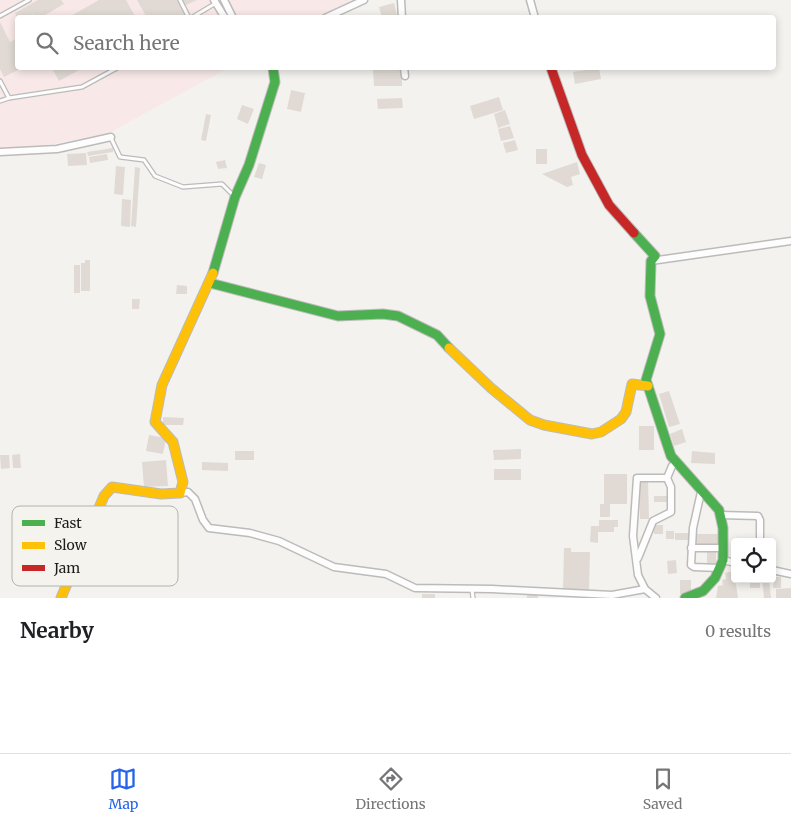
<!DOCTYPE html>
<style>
:root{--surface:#fff;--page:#f2f2f2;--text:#202124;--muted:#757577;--line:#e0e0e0;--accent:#2563eb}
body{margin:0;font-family:Merriweather,serif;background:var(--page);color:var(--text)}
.controls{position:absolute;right:15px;bottom:15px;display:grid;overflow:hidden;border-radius:5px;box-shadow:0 2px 8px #0003}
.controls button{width:45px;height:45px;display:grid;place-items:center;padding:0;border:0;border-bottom:1px solid var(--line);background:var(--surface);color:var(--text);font:25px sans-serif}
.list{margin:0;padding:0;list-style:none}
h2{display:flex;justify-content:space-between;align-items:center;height:65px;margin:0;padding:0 20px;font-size:21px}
h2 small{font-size:16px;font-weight:400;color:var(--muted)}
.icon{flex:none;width:28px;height:28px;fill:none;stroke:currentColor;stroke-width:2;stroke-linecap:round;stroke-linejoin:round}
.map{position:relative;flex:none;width:791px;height:598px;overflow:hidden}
.search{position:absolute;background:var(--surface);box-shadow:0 2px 8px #0003;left:15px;right:15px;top:15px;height:55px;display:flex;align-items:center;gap:12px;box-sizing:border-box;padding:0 18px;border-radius:5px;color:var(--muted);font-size:19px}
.sheet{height:155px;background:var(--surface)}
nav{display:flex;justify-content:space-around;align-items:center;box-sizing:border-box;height:70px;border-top:1px solid var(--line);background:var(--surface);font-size:14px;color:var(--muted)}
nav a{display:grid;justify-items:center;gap:2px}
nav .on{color:var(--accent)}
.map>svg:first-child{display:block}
</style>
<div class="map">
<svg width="791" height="598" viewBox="0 0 791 598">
<rect width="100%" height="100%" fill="#f3f2ef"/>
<polygon fill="#f8e9e8" points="0,0 351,0 319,17 18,18 18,68 228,68 109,133 0,154"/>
<g fill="#e1dad4">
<polygon points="38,0 61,0 64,4 40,18 35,18 33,14 28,18 17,18 15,13"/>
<polygon points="99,0 126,0 136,18 67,18"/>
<polygon points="137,0 178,0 187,18 147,18"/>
<polygon points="181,0 197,0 184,6"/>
<polygon points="394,3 397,15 382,18 379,7"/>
<polygon points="0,22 10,42 18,38 18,68 22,68 4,77 0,69"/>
<polygon points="52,68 83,68 59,81"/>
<polygon points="599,68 601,79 575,84 573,72"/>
<polygon points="373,70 402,70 402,86 374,86"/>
<polygon points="291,90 305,93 301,112 287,109"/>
<polygon points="499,97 503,110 474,119 470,106"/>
<polygon points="402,98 403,108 378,109 377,99"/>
<polygon points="242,105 254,109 248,124 237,119"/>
<polygon points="505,110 510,124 498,128 494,114"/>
<polygon points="206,114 211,115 206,141 201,140"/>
<polygon points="510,126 514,138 501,141 498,129"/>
<polygon points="515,140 518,150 506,153 503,143"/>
<polygon points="113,148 113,152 88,156 87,152"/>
<rect x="536" y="149" width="11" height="15"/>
<polygon points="86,153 87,165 68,166 67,154"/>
<polygon points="107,154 108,160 90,163 89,157"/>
<polygon points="225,160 227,168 218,169 216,162"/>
<polygon points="577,162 580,174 571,177 573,185 567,187 542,174"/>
<polygon points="259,163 266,165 262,179 254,177"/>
<polygon points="116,166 125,167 123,195 114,194"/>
<polygon points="135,167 140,168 136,227 131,226"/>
<polygon points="122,199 131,200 130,227 121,226"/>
<polygon points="85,260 90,260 90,291 81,291 81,263 85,263"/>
<rect x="74" y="265" width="6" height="28"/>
<polygon points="177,285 187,286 187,294 176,294"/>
<polygon points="132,299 140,299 139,309 132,309"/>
<polygon points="669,391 680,424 669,427 659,394"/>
<polygon points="163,417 184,418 183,425 163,425"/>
<rect x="639" y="426" width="15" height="24"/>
<polygon points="682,429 686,442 674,446 670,434"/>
<polygon points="149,435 166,438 163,454 146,451"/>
<polygon points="521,449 521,459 494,460 493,450"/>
<rect x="235" y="451" width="19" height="9"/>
<polygon points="692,451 715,453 715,464 691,463"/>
<polygon points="20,454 21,468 13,468 12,455"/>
<polygon points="0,455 9,455 10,468 1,469"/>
<polygon points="166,460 168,486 144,487 142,462"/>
<polygon points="202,462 228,463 228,471 202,470"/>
<rect x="494" y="469" width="27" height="11"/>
<polygon points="604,474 627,474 627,504 610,504 610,517 600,517 600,504 604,504"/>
<polygon points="648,480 649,519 640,519 639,481"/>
<rect x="654" y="496" width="14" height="6"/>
<polygon points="599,520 618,520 618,527 614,527 614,532 598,532 598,543 590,542 591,526 599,526"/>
<rect x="654" y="525" width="9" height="9"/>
<rect x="666" y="531" width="8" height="8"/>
<rect x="675" y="533" width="14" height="7"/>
<rect x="696" y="534" width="27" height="13"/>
<polygon points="564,548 571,548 571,552 590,552 589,590 563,590"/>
<rect x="707" y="550" width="9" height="16"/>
<polygon points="676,560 677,573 668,574 667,561"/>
<polygon points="734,571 738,598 716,598 718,586 723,585 722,580 726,579 725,573"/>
<polygon points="774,577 781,577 781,588 773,588"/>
<rect x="750" y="579" width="10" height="9"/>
<polygon points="762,579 769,579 771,598 764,598"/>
<rect x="680" y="580" width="11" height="14"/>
<polygon points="791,588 791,598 776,598 776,589"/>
<rect x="422" y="594" width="13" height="4"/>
<rect x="527" y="594" width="11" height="4"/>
</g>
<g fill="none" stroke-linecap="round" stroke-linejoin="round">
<defs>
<g id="lane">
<polyline points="180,0 189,18"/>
<polyline points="0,16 29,0"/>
<polyline points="191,18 216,3"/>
<polyline points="0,81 9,98 82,87 117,68"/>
<polyline points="0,101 9,98"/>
<polyline points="111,138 120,157 144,160 155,176 183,187 222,184 234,196"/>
<polyline points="472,590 473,598"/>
</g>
<g id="street">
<polyline points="214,0 225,18"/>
<polyline points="224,0 233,18"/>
<polyline points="401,0 402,18"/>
<polyline points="530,0 535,18"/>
<polyline points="325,18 364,0"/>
<polyline points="404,68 405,76"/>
<polyline points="0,152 57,149 111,137"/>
<polyline points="651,261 791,241"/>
<polyline points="701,492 693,528 691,565 694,567 719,568"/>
<polyline points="180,493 188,492 195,499 203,520 209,528 250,533 279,541 334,567 386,574 415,588 492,589 612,595 645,589 656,598"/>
<polyline points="720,515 758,516 760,520 760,542"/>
<polyline points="691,548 723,548"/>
<polyline points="638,558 653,521 671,512 671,487 667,478"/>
<polyline points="723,560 735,563"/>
<polyline points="772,570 791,574"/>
<polyline points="645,589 638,575 633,536 637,478 667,478 672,466 676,462"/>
</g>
<g id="fast">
<polyline points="634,233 655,256 651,261 650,296 660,334 646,380 671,456 719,510 723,528 723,560 715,578 703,591 685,598"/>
<polyline points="213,273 235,197 249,165 275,82 273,68"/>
<polyline points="210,283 338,316 383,314 398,316 437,335 449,348"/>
</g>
<g id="slow">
<polyline points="449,348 491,388 530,420 544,425 592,434 601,432 621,419 626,412 632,384 648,386"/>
<polyline points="61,598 104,496 112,487 161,494 180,493 183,482 173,442 155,422 162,385 213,273"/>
</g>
<polyline id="jam" points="551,68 582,155 609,205 634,233"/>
</defs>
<use href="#lane" stroke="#bcbbb9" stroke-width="5.5"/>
<use href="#street" stroke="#bcbbb9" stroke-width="9"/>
<use href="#fast" stroke="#bcbbb9" stroke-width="11"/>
<use href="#slow" stroke="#bcbbb9" stroke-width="11"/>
<use href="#jam" stroke="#bcbbb9" stroke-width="11"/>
<use href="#lane" stroke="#fdfdfd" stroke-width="3"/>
<use href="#street" stroke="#fdfdfd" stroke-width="6"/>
<use href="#fast" stroke="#4caf50" stroke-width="9"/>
<use href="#slow" stroke="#ffc107" stroke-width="9"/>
<use href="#jam" stroke="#c62828" stroke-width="9"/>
</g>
<rect x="12" y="506" width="166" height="80" rx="8" fill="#f5f3ed" stroke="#b4b3ae" stroke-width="1"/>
<rect x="22" y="520" width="23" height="6" fill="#4caf50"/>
<rect x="22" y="542" width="23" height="7" fill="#ffc107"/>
<rect x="22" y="565" width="23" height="6" fill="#c62828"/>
<g font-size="14" fill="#1e1d1c">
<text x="54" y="528">Fast</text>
<text x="54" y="550">Slow</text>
<text x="54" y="573">Jam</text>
</g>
</svg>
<div class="controls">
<button><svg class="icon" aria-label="locate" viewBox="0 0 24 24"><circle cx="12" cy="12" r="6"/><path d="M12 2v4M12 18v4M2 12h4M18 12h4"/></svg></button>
</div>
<div class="search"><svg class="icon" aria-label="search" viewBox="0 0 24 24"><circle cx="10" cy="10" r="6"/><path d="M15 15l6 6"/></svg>Search here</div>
</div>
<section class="sheet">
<h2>Nearby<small>0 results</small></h2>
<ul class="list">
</ul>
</section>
<nav>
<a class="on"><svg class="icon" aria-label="map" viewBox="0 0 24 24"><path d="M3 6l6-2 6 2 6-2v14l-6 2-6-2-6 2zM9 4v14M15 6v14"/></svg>Map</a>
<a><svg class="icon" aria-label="directions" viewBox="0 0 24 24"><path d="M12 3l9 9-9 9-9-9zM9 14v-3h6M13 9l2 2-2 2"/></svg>Directions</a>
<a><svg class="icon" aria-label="saved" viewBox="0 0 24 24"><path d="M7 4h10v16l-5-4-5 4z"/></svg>Saved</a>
</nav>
